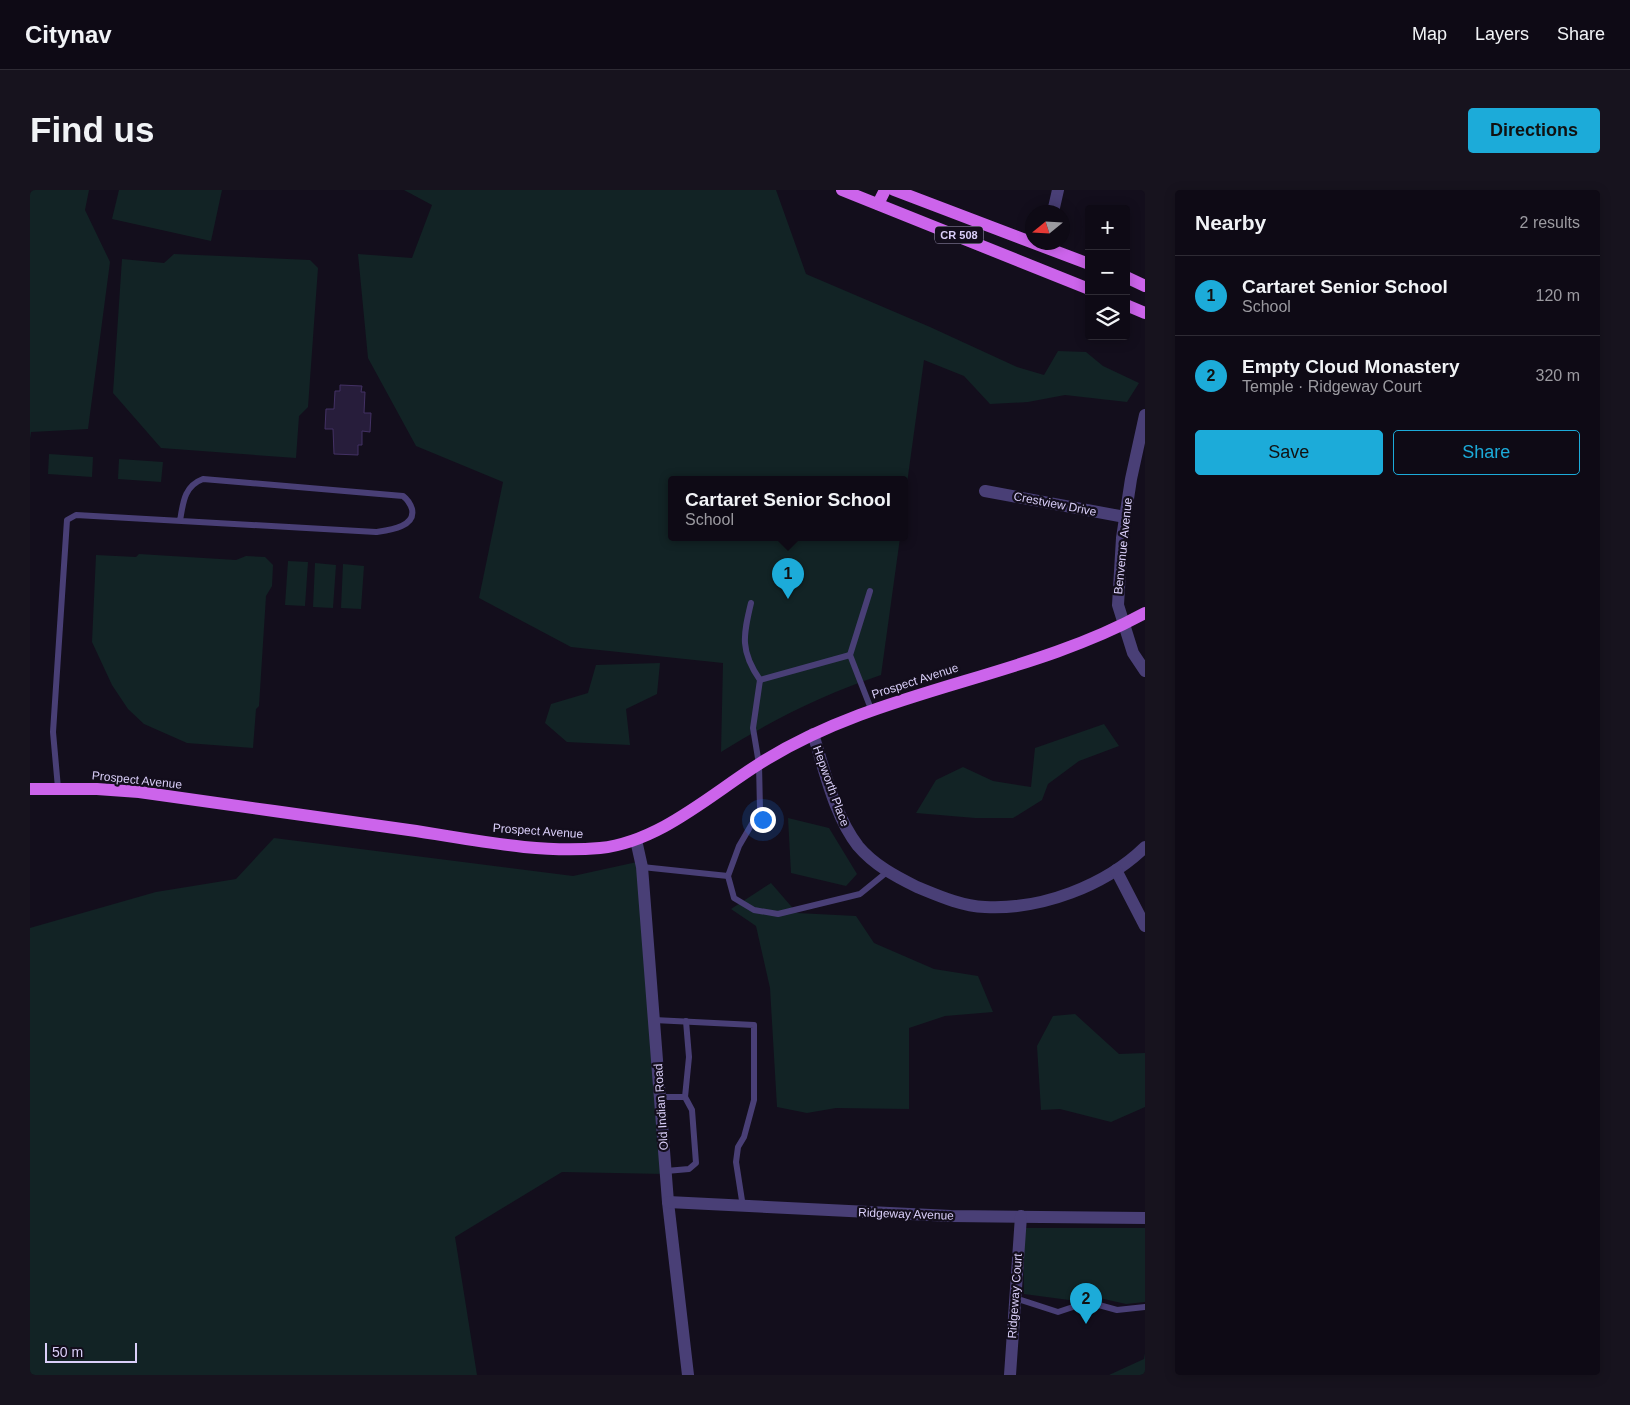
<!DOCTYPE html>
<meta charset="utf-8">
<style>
:root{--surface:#0e0a15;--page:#17131e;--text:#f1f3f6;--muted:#9b9aa0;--line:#2e2b34;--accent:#1cabd9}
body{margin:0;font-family:Arial,sans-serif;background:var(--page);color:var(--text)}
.controls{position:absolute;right:15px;top:15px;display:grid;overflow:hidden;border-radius:5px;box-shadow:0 2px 12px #0003}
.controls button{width:45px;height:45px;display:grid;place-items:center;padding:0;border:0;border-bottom:1px solid var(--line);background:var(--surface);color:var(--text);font:25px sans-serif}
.compass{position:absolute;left:995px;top:15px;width:45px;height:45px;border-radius:50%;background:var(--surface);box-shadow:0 2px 12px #0003;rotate:252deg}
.scale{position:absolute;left:15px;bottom:12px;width:92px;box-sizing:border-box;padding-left:5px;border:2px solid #dacff9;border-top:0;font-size:14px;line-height:18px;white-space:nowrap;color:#dacff9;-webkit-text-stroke:4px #130e1c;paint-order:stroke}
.you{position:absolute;left:732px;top:629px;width:18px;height:18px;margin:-12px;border:4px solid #fff;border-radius:50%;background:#1a73e8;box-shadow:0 0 0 8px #1a73e833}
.badge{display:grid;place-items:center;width:32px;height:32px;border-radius:50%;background:var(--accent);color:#111;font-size:16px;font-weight:700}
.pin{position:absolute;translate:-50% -41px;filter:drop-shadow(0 1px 2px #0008)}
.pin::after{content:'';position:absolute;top:26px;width:18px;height:15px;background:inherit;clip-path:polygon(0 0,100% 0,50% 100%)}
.popup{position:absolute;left:638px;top:286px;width:240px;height:65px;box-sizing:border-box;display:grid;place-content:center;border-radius:5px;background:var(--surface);filter:drop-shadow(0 1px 4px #0005);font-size:16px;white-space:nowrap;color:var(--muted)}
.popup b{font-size:19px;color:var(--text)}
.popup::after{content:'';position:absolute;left:50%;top:100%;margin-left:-10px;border:10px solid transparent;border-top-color:var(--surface)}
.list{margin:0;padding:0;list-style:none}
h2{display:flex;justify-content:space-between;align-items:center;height:65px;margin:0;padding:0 20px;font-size:21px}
h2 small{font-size:16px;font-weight:400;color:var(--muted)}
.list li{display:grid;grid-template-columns:32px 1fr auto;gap:15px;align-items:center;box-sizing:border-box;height:80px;padding:0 20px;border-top:1px solid var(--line)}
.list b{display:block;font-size:19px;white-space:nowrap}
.list p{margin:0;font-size:16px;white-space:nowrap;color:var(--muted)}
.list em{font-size:16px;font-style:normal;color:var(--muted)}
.actions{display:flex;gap:10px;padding:15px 20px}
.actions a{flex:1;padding:11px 0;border:1px solid var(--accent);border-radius:5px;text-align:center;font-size:18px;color:var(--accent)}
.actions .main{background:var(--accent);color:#111}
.icon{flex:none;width:28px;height:28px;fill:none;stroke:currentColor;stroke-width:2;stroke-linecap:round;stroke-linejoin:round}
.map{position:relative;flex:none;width:1115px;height:1185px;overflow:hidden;border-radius:5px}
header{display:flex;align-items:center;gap:30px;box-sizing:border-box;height:70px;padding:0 25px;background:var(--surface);border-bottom:1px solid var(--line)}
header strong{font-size:24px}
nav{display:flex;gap:28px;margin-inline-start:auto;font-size:18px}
.intro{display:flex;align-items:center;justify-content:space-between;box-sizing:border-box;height:120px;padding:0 30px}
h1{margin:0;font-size:35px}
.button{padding:12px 22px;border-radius:5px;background:var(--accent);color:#111;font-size:18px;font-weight:700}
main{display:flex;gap:30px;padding:0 30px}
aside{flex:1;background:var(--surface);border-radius:5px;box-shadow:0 2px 12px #0003}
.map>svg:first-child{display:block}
</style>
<header>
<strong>Citynav</strong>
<nav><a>Map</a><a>Layers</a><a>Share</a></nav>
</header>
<div class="intro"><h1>Find us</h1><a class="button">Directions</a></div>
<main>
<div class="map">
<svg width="1115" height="1185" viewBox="0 0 1115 1185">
<rect width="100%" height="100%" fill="#130e1c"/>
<g fill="#122325">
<polygon points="0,0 59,0 55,20 80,72 58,239 1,242 0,249"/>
<polygon points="89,0 192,0 181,51 82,29"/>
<path d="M374,0H746L776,84L900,137L987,177L1014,185L1028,161L1056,162L1073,176L1109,193L1097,212L1035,205L998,212L960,214L934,186L894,170L874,315V290H642V348H870L851,485C794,504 742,530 691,562L693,473L541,457L449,408L473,292L386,256L338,168L328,64L382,68L402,15Z"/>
<polygon points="144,64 280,70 288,78 278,217 269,226 266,268 131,258 83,203 92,69 134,73"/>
<polygon points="19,264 63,267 62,287 18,284"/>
<polygon points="89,269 133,272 131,292 88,289"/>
<polygon points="109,364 206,370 216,366 235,367 243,375 242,396 236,406 229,516 226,519 223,558 157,553 114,534 98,519 82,495 62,452 66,365 106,367"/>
<polygon points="258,371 278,372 275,416 255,415"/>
<polygon points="285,373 306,375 303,418 283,417"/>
<polygon points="313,374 334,376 331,419 311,418"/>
<polygon points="630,473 627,504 596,519 600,555 537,552 515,533 521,514 558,503 566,475"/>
<polygon points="1074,534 1089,556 1049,571 1018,594 1012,610 983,628 945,628 886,623 906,590 933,577 963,591 1001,597 1005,558"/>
<polygon points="758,628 799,638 827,684 816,696 761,683"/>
<polygon points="244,648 543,686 607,672 636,984 532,982 425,1047 447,1185 0,1185 0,738 126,702 206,689"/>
<polygon points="741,693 767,723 826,726 844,753 904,779 948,786 963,822 915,826 879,838 879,919 806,918 777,923 747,917 740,798 726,736 701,719"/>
<polygon points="1045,824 1089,864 1115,863 1115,917 1081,932 1030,919 1011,920 1007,856 1023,826"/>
<polygon points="993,1038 1115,1038 1115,1112 1096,1114 1065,1107 1039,1110 994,1104"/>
<polygon points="1115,1163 1115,1185 1079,1185 1114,1169"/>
</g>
<polygon fill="#271d3b" stroke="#433164" points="310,195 332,196 331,202 335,202 334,223 341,223 340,242 332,241 332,255 328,255 328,265 304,264 303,239 295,239 296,219 304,219 305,201 310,201"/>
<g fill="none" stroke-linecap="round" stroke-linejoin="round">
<g stroke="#493f76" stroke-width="6">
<polyline points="840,401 820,465 841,519"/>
<path d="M721,413C713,446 710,461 730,490L723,538L729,574L730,620L709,656L698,686L704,708L724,720L748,724L830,704L857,682"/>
<polyline points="730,490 820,465"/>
<path d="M28,598L23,542L37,330L46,325L346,342C359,340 386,337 382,319C380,313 377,309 373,306L173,289C154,296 153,313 150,331"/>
<polyline points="612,677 698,686"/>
<polyline points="624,830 724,835 724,910 714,947 708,957 706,972 713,1017"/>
<polyline points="631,907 655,907 659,867 656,831"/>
<polyline points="636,981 659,979 666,973 662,920 655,907"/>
<polyline points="985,1108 1028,1122 1058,1112 1087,1120 1115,1117"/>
</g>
<g stroke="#493f76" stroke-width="12">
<polyline points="1023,22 1028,0"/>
<polyline points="1115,225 1101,289 1092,348 1088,415 1103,463 1115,481"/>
<polyline points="955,301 1095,327"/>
<path d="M783,544C795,581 804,625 828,656C844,675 865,686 887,697C909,706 931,716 955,717C1011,720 1075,696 1115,657"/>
<polyline points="606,650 612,677 638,1012 658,1185"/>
<polyline points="1086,680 1115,736"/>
<polyline points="638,1012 921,1026 1115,1028"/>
<polyline points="980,1185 991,1026"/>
</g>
<g stroke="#cc64eb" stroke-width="12">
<polyline points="812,0 1059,99"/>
<polyline points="864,0 1059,74"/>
<polyline points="848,14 855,0"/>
<polyline points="1096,87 1115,96"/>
<polyline points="1096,115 1115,123"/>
<path d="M0,599H67L109,602C199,615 289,627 379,640C441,649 507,664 570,658C629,652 680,605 729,574C848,498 993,490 1115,423"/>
</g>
</g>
<g text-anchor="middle" stroke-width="4.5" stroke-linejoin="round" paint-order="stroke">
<rect fill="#130e1c" stroke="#9e95b7" stroke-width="1" x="905" y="36.5" width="48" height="17" rx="4"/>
<g font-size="11" font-weight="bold" fill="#dacff9">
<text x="929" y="49">CR 508</text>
</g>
<g font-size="12" fill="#dacff9" stroke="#130e1c">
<text transform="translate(1025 314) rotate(11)" y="4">Crestview Drive</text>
<text transform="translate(1093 356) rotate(-84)" y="4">Benvenue Avenue</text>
<text transform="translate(885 491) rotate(-18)" y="4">Prospect Avenue</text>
<text transform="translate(107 590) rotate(6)" y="4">Prospect Avenue</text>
<text transform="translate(801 596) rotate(70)" y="4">Hepworth Place</text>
<text transform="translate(508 641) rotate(4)" y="4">Prospect Avenue</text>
<text transform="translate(631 917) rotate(-94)" y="4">Old Indian Road</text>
<text transform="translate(876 1024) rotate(2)" y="4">Ridgeway Avenue</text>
<text transform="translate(985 1106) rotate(-86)" y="4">Ridgeway Court</text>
</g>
</g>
</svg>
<div class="controls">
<button>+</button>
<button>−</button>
<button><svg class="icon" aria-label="layers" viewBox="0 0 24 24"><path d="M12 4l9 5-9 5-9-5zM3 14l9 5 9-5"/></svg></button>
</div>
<svg class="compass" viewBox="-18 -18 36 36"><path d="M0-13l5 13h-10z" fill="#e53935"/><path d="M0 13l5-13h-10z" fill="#9b9aa0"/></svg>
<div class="scale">50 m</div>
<div class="you"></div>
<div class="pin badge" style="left:758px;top:409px">1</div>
<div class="popup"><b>Cartaret Senior School</b>School</div>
<div class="pin badge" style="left:1056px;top:1134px">2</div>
</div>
<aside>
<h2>Nearby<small>2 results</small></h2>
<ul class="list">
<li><span class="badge">1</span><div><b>Cartaret Senior School</b><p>School</p></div><em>120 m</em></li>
<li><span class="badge">2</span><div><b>Empty Cloud Monastery</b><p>Temple · Ridgeway Court</p></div><em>320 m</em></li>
</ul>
<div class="actions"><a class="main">Save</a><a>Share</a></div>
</aside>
</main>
